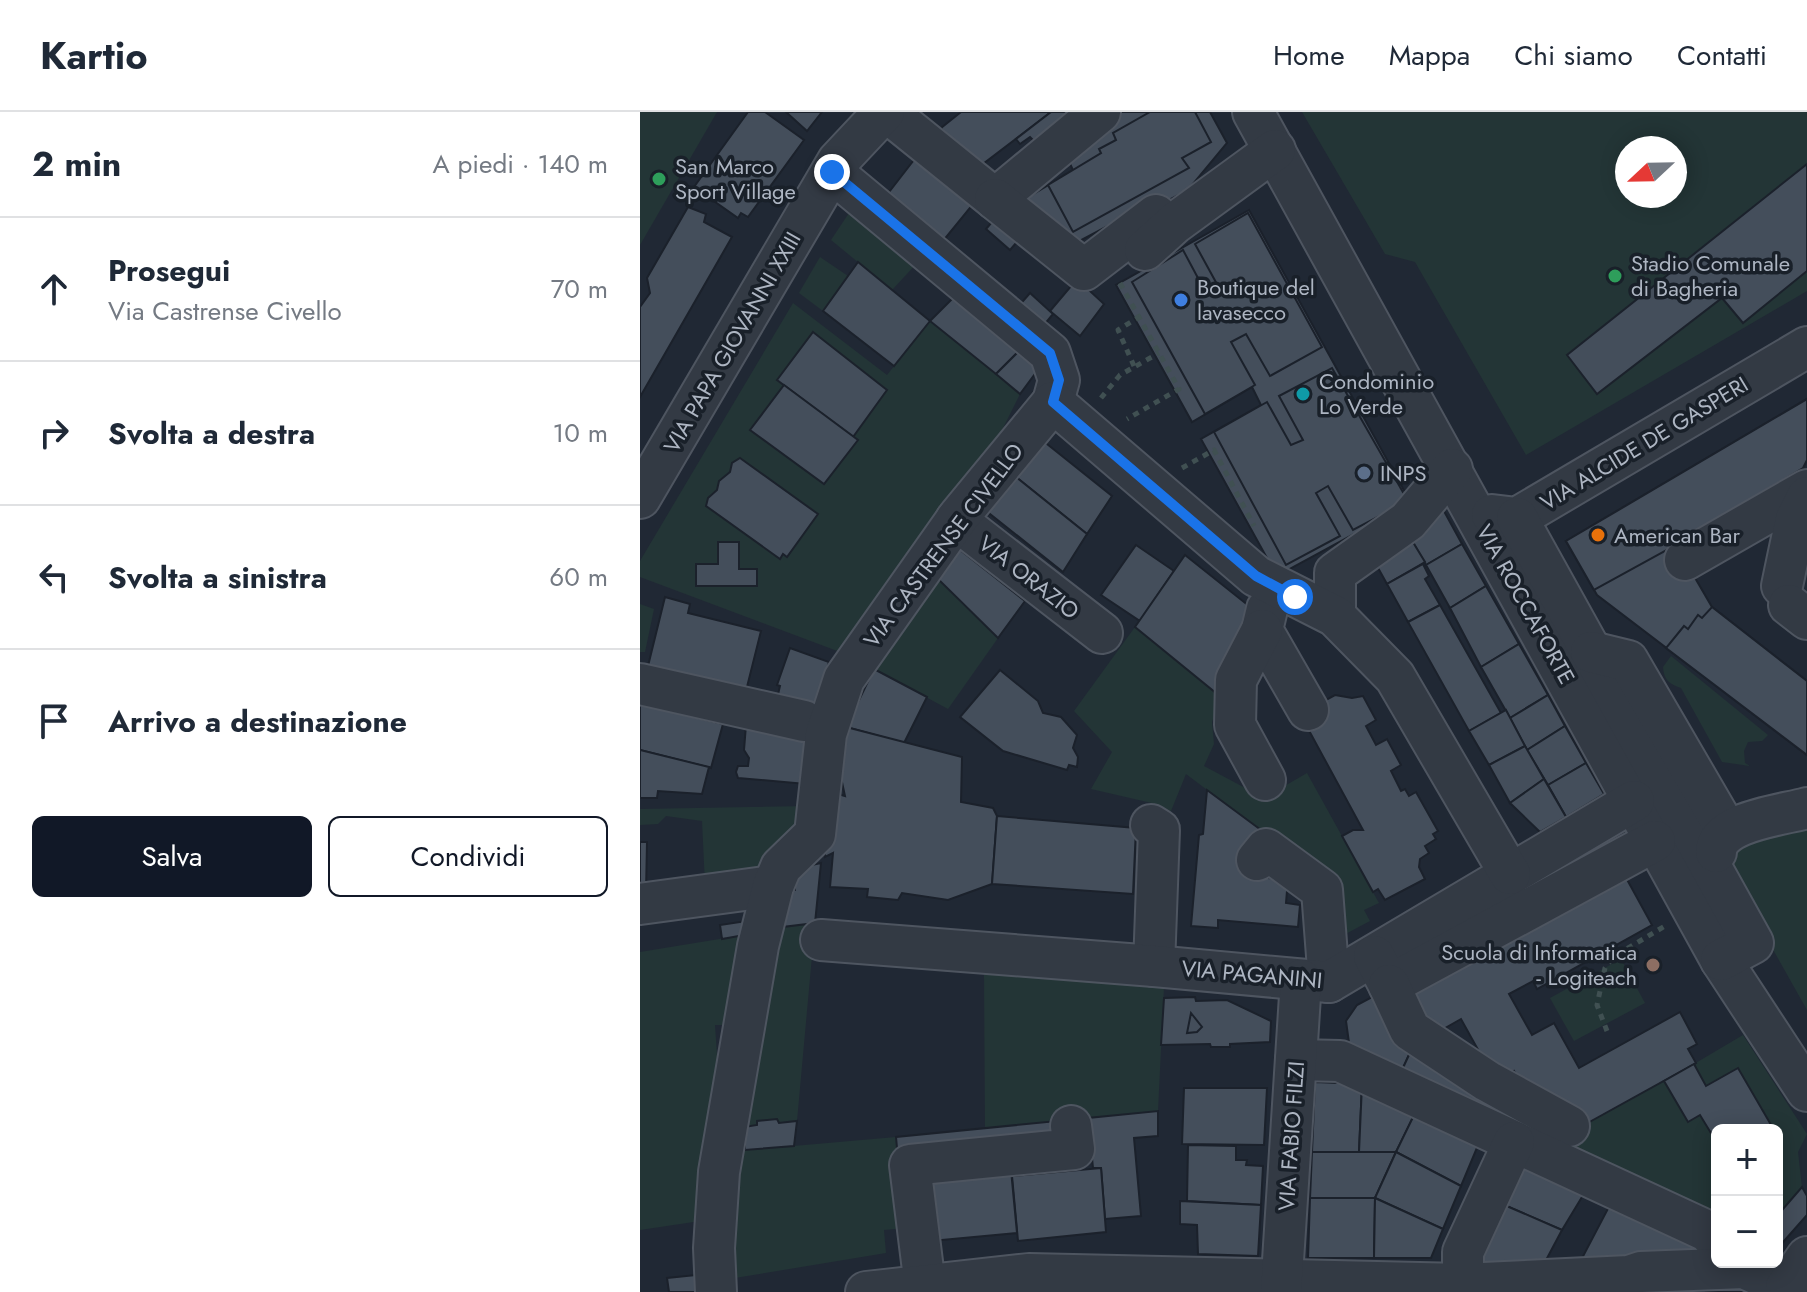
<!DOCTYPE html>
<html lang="it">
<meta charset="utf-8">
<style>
:root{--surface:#fff;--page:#f2f2f3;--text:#1f2937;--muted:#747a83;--line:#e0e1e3;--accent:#111827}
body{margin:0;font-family:Jost,sans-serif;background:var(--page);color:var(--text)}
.controls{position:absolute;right:24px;bottom:24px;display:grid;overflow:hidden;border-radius:12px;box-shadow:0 4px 20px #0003}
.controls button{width:72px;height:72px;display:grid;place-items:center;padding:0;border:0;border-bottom:2px solid var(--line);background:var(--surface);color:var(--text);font:40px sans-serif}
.compass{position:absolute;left:975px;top:24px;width:72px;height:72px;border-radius:50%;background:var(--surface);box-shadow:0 4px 20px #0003;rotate:248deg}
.stop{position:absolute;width:24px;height:24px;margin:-18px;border:6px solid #1a73e8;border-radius:50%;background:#fff}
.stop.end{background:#1a73e8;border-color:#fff;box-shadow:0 2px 8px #0008}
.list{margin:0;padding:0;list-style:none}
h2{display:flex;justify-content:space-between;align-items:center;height:104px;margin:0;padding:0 32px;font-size:34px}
h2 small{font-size:26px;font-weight:400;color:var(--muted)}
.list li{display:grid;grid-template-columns:52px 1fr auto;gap:24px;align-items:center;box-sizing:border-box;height:144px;padding:0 32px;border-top:2px solid var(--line)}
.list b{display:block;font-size:30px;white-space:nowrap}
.list p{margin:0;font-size:26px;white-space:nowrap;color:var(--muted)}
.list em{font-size:26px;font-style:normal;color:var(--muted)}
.actions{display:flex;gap:16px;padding:24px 32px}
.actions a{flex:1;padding:18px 0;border:2px solid var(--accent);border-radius:12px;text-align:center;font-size:28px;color:var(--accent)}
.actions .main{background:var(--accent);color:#fff}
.icon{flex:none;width:44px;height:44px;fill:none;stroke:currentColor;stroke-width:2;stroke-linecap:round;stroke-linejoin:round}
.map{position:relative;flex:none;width:1167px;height:1180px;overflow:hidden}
header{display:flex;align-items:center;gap:48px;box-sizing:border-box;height:112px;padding:0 40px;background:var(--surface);border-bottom:2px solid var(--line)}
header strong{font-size:38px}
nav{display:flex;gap:44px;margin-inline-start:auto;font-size:28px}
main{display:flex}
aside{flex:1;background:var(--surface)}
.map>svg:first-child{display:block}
</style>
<header>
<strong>Kartio</strong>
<nav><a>Home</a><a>Mappa</a><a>Chi siamo</a><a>Contatti</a></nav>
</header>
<main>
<aside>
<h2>2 min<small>A piedi · 140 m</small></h2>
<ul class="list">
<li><svg class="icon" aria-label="ahead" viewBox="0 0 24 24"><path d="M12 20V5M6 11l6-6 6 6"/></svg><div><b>Prosegui</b><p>Via Castrense Civello</p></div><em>70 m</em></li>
<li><svg class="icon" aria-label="right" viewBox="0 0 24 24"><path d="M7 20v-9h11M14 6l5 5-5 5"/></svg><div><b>Svolta a destra</b></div><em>10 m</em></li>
<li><svg class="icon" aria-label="left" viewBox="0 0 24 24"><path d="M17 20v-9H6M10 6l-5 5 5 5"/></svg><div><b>Svolta a sinistra</b></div><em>60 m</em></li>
<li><svg class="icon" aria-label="arrive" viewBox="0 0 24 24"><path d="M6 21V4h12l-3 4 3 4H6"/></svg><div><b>Arrivo a destinazione</b></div></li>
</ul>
<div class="actions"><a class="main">Salva</a><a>Condividi</a></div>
</aside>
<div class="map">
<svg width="1167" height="1180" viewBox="0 0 1167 1180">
<rect width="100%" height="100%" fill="#202834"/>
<g fill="#233536" fill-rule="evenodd">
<polygon points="0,0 77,0 0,133"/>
<path d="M662,0H1167V179L886,343L775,150L745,142ZM987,36H1035V84H987Z"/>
<polygon points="215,92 278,150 252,178 191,128"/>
<polygon points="180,145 208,164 183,199 159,181"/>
<polygon points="153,191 247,263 290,209 380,282 350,342 200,540 0,465 0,449"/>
<polygon points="298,467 358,526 308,597 234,557"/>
<polygon points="0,492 14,497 5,540 0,540"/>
<polygon points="495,515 582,583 572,610 574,632 564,654 624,686 667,661 739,791 724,798 730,809 698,826 693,773 546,662 531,699 516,692 451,677 472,640 434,599"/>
<path d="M1031,544L1128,623L1122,629L1108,630L1104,639L1105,651L1110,654L1082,650L1041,576C1029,572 1024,568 1023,555Z"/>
<polygon points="170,694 122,767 65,773 62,709 26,704 18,712 0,713 0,697"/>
<polygon points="1167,707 1167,898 1092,765 1092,740 1098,729"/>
<polygon points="175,811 157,1009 104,1015 134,816"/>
<polygon points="110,822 97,913 75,913 77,943 93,941 60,1109 0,1118 0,840"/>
<polygon points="981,847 1005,891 934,929 910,886"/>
<polygon points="344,862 524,875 518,999 345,1016"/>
<polygon points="1103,923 1167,1022 1158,1040 1162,1075 1143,1097 1137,1091 1137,1031 1140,1029 1137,1018 1134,1018 1098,956 1066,974 1054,952"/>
<polygon points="1024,969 1047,1009 1060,1003 1077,1031 1077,1121 917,1027"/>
<polygon points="256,1025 266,1116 244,1118 246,1141 95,1166 98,1039"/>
</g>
<g fill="#444e5b" stroke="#1b212b" stroke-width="2">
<polygon points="108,0 125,0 164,28 108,105 101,101 98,106 54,75"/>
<polygon points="146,0 182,0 167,19"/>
<polygon points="321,0 411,0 331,61 301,16"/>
<polygon points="411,0 440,0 399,34 390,25 380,32 376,27"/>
<polygon points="470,0 570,0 587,31 548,78 514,96 511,91 432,133 382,89 433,58 425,41"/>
<polygon points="510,0 555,0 571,30 542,46 549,56 433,120 408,73 461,41 459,37 476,28 473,21"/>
<polygon points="277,44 334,91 303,129 246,84"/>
<polygon points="1167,52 1167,159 1103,211 1082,186 957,282 927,243"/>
<polygon points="48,95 66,102 64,110 92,125 0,285 0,195 10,181 7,166"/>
<polygon points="609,98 771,391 637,464 561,327 621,293 612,275 552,310 476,173"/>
<polygon points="608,101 682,235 630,264 606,222 591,230 615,273 565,302 492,170 543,138 566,181 578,174 555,132"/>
<polygon points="358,103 382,124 370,138 346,117"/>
<polygon points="218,150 290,209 254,254 183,199"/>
<polygon points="437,167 464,192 440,224 410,199"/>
<polygon points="321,178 384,234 356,262 290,209"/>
<polygon points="390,181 413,202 400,218 376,197"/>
<polygon points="173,220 247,278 213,325 137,268"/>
<polygon points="384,234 403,251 380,282 356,262"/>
<polygon points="692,256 768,389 713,418 688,374 676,381 700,424 646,453 574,320 627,290 651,333 663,328 639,284"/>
<polygon points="144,273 218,328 184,372 110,318"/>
<polygon points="1167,287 1167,348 1163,356 1036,433 1072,495 1167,569 1167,643 957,483 926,429"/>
<polygon points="1167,287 1167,348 1163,356 1036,433 954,478 926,429"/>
<polygon points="397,324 472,384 447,422 371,361"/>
<polygon points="100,346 178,402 147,445 143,442 140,447 66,394 68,386 77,378 79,369 90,360 92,351"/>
<polygon points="371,361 447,422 423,460 345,398"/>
<polygon points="799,390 822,432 786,453 768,422"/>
<polygon points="768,422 785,450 747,472 737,454"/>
<polygon points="78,430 99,430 99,457 117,457 117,474 56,474 56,452 78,452"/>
<polygon points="822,432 846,474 810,496 786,453"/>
<polygon points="496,433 534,459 500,509 461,483"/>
<polygon points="319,437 385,489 358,526 298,467"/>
<polygon points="545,443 609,494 576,581 495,515"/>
<polygon points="783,452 789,464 785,467 800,493 768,510 747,472"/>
<polygon points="846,474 879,532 841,555 810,496"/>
<polygon points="25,485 50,492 48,501 121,519 106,579 8,554"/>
<polygon points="800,493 861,601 829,619 768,510"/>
<polygon points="1072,495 1167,569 1167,643 1026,536 1044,514 1048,517 1058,503 1062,506"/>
<polygon points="879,532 908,583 870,606 841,555"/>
<polygon points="150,536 189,550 173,605 135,595 140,574 137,573"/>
<polygon points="234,557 287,585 264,631 206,615"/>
<polygon points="360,558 398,589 403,601 421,605 437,623 433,636 438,645 437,655 429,653 427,658 363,639 320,605"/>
<polygon points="695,583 712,586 723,584 736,608 726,614 736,633 747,627 761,653 751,659 761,679 765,677 769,684 776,680 798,719 793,722 796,727 785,734 789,741 780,747 779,755 785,767 745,788 738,777 733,780 702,724 713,718 723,718 660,602"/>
<polygon points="908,583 925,614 887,638 870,606"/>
<polygon points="0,592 83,612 71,656 0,638"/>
<polygon points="866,598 885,634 849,653 829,619"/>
<polygon points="106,613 171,622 166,672 98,666 96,660 98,654 108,654 109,646 104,638"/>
<polygon points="925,614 946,651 908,673 887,638"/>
<polygon points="206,615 322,645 321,690 353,696 357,704 352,772 308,788 262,781 258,788 227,785 228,777 190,775 193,741 185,745 185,704 198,682 205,684 200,661"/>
<polygon points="885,634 904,667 870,691 849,653"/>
<polygon points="0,638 69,655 62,682 18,679 17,686 0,686"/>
<polygon points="946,651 964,682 926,705 908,673"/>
<polygon points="904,667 926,705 900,720 870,691"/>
<polygon points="567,678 621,718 628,766 648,767 646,791 660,793 658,815 578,808 578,816 551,814 559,723 563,722"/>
<polygon points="357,704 496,716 493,782 352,772"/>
<polygon points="0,730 7,730 6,781 0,782"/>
<polygon points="181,751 175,811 134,816 144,780 155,778 153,757"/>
<polygon points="984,762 1012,813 897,877 893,869 869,882 892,923 914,911 939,956 1040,900 1057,932 1048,937 1056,951 944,1013 893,993 874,959 856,970 821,907 791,924 757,880"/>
<polygon points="113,808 110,822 82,827 80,813"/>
<polygon points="555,885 556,889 587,888 631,909 630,930 590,932 590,935 571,935 570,932 521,933 524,886"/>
<polygon points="732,885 750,919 774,932 762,958 709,931 706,909 717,893"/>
<polygon points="551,901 562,915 557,920 547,921"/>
<polygon points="774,932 912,1030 762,958"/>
<polygon points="1054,952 1066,974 1098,956 1134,1018 1077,1018 1077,1031 1060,1003 1048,1010 1024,969"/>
<polygon points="675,970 722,972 719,1040 672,1040"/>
<polygon points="722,972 776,999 756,1040 719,1040"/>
<polygon points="544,976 627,976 624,1033 542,1032"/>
<polygon points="518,999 518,1024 494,1026 501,1104 465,1107 461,1056 453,1056 448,1006"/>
<polygon points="776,999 839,1031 821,1074 756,1040"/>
<polygon points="137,1007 139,1011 157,1009 154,1034 105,1038 104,1015 117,1013 117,1009"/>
<polygon points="417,1009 420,1030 258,1047 256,1025"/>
<polygon points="548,1033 596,1034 596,1048 607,1048 606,1053 623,1054 621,1093 547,1089"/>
<polygon points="672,1040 756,1040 735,1086 670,1086"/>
<polygon points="756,1040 821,1074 803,1117 735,1086"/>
<polygon points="880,1049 945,1080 922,1118 862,1092"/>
<polygon points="461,1056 466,1120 378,1129 372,1064"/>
<polygon points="371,1058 377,1121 291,1129 285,1065"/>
<polygon points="1162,1075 1167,1084 1167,1103 1137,1137 1137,1091 1143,1097"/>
<polygon points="670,1086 735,1086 734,1146 668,1146"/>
<polygon points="735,1086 803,1117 791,1146 734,1146"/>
<polygon points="973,1087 1077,1138 940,1150"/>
<polygon points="540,1089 621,1093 618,1144 558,1142 557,1113 540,1112"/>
<polygon points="862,1092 922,1118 905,1150 837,1151"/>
<polygon points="56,1163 58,1180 29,1180 27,1166"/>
<polygon points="1108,1168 1110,1180 1066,1180 1066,1175"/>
</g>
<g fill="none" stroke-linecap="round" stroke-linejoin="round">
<defs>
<g id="minor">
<polyline points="247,0 355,87 460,0"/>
<polyline points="613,0 1081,848 1167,979"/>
<polyline points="192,60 410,241 419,268 413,290"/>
<polyline points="355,87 444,158 516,103"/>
<polyline points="505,138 535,111 635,38"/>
<polyline points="0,386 198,49 244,0"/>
<polyline points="852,403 877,406 1167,235"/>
<polyline points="877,406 1113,831 1081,848"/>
<polyline points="316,408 462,521"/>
<polyline points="1045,448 1167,378"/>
<polyline points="1142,474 1156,407 1167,385"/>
<polyline points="1149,493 1167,507"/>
<polyline points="627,497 622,518 668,598"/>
<polyline points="695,504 695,461 768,409 812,357"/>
<polyline points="622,518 596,568 595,613 625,668"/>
<polyline points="951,540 988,549 1087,719"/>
<polyline points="0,572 164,609"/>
<polyline points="511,713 519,718 514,854"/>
<path d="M1076,740C1077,709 1143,703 1167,696"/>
<polyline points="617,748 626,737 682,778 689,870"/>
<polyline points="0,792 133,774"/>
<polyline points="181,828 514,854 689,870 994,689"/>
<polyline points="734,844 749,873 1015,729"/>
<polyline points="749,873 770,918 847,969 929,1014"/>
<polyline points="656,948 700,949 1067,1119 1077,1129"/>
<polyline points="285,1174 270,1053 434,1037 431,1014"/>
<polyline points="76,1180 74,1136 79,1060 118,834 133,774 141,755 175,722 186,622 204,567 319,404 413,290 616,464 695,504 755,565 870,762"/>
<polyline points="226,1180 389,1162 822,1172 989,1164 1001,1160 1104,1156 1146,1175"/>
<polyline points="641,1180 661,868"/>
<polyline points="823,1180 823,1140 874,1030"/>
<polyline points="1146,1180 1146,1175 1167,1145"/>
</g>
</defs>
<use href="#minor" stroke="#4e5560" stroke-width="44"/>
<g stroke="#405052" stroke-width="5" stroke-dasharray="6 6" stroke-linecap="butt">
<polyline points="480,171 539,277 487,307"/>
<polyline points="494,254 478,218 499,205"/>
<polyline points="461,286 480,263 519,241"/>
<polyline points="542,356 574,338 614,414"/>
<polyline points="967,919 957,893 965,856 973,845 1025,814"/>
</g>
<use href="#minor" stroke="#333a44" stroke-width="40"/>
</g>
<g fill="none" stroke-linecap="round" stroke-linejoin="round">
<polyline stroke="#1a73e8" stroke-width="10" points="192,60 410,241 419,268 413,290 616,464 655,485"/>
</g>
<g fill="#2e9e5b" stroke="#192029" stroke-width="3">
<circle cx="19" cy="67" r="8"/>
<circle cx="975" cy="164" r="8"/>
</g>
<circle fill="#3f7fe0" stroke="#192029" stroke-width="3" cx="541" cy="188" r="8"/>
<circle fill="#0f9aa8" stroke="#192029" stroke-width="3" cx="663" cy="282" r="8"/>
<circle fill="#5c6f8a" stroke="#192029" stroke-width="3" cx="724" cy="361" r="8"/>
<circle fill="#e8710a" stroke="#192029" stroke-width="3" cx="958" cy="423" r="8"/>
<circle fill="#8d6e63" stroke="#192029" stroke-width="3" cx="1013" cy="853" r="8"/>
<g text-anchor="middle" stroke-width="7" stroke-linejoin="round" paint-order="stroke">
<g font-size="22" fill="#adb5c2" stroke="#192029" text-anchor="start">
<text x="35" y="62">San Marco<tspan x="35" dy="25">Sport Village</tspan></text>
<text x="991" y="159">Stadio Comunale<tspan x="991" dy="25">di Bagheria</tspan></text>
<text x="557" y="183">Boutique del<tspan x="557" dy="25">lavasecco</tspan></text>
<text x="679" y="277">Condominio<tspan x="679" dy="25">Lo Verde</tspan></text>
<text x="740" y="369">INPS</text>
<text x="974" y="431">American Bar</text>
<text x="997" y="848" text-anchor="end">Scuola di Informatica<tspan x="997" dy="25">- Logiteach</tspan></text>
</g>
<g font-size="22" fill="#adb5c2" stroke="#192029">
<text transform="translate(92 230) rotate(-60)" y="8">VIA PAPA GIOVANNI XXIII</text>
<text transform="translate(1004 331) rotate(-31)" y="8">VIA ALCIDE DE GASPERI</text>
<text transform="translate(303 433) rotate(-53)" y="8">VIA CASTRENSE CIVELLO</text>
<text transform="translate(389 465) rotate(38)" y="8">VIA ORAZIO</text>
<text transform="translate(886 492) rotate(61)" y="8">VIA ROCCAFORTE</text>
<text transform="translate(612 862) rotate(5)" y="8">VIA PAGANINI</text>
<text transform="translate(651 1024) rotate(-86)" y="8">VIA FABIO FILZI</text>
</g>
</g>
</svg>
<div class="controls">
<button>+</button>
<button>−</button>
</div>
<svg class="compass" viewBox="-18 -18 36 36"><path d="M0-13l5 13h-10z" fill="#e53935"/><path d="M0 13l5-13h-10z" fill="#747a83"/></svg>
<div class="stop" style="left:655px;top:485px"></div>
<div class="stop end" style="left:192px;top:60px"></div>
</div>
</main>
